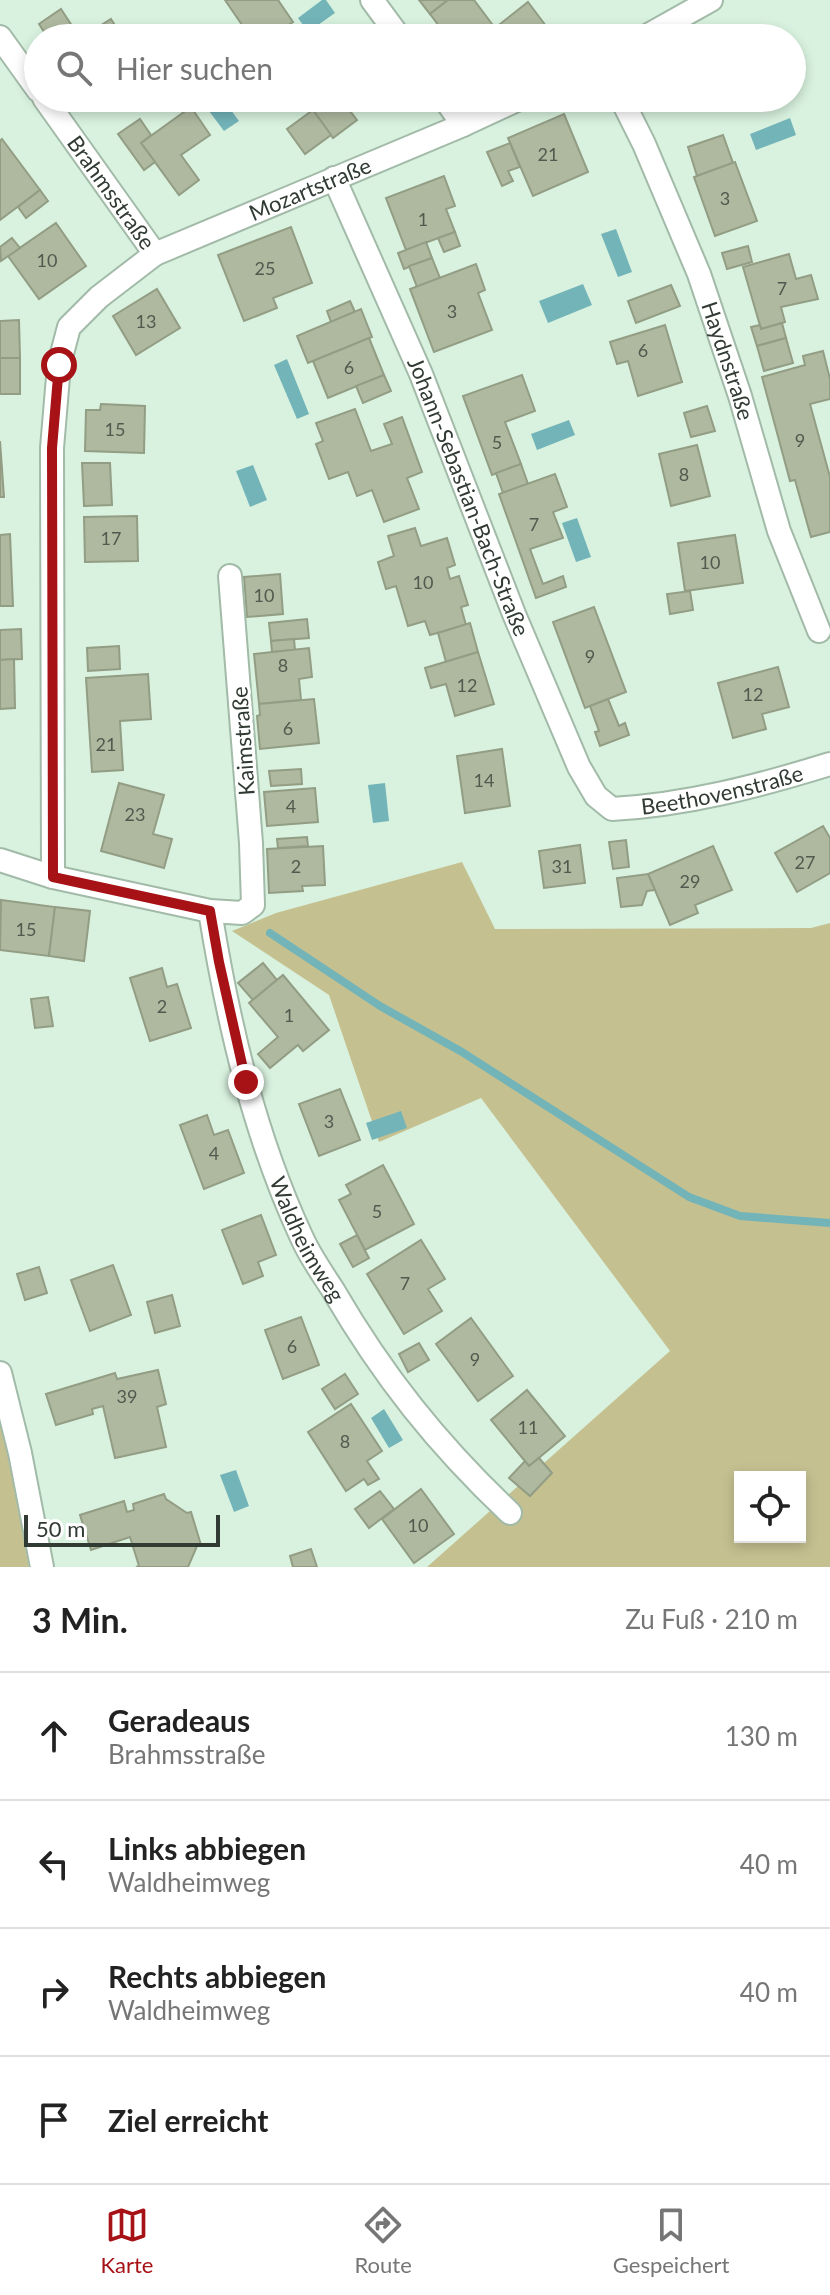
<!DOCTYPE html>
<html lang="de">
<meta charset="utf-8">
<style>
:root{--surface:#fff;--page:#f2f2f2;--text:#222;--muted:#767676;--line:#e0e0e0;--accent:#a71217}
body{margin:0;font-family:Lato,sans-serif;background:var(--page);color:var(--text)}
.controls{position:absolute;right:24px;bottom:24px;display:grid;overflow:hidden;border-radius:0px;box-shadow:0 4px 12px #0003}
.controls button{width:72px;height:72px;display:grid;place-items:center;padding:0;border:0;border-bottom:2px solid var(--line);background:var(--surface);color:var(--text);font:40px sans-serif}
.scale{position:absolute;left:24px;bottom:20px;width:196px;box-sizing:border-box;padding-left:8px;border:4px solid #313a33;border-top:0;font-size:22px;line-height:28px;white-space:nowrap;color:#313a33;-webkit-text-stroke:6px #fff;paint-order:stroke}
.stop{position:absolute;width:24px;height:24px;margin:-18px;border:6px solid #a71217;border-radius:50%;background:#fff}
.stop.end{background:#a71217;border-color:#fff;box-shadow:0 2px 8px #0008}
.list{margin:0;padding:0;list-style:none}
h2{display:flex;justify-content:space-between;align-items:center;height:104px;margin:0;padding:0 32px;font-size:34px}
h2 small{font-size:26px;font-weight:400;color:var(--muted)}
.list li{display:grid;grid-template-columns:52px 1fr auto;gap:24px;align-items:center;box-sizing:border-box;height:128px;padding:0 32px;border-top:2px solid var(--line)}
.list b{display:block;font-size:30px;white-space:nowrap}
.list p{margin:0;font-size:26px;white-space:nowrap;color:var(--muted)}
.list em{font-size:26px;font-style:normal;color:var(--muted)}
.icon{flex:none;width:44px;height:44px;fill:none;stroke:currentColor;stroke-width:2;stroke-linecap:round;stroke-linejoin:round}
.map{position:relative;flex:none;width:830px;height:1567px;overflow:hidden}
.search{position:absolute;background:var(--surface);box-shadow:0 4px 12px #0003;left:24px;right:24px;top:24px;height:88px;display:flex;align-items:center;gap:20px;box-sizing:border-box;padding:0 28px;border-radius:44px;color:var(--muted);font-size:30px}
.sheet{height:616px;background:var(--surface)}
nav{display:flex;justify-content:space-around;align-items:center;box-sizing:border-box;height:112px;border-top:2px solid var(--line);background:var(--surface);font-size:22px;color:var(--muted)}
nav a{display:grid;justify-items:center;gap:4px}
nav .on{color:var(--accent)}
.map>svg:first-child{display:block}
</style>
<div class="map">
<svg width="830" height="1567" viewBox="0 0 830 1567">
<rect width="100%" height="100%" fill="#d9f2df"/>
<g fill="#c5c090" fill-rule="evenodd">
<path d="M462,862L495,929L811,928L830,923V1567H427L670,1351L481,1098L379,1142L329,995L232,931L276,913ZM740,1477H800V1537H740Z"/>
<polygon points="0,1412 29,1567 0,1567"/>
</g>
<g fill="#73b4b9">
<polygon points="322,0 326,0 335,13 308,32 298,18"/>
<polygon points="209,98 222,98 239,121 224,131 203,103"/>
<polygon points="790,118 796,135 756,150 750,134"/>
<polygon points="616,229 632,272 618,277 601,234"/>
<polygon points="583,284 592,305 548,323 539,301"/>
<polygon points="287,359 309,414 297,419 274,365"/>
<polygon points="569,420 575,435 537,450 531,434"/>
<polygon points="253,465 267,500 250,507 236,471"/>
<polygon points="577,518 591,557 576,562 562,523"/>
<polygon points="385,783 389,821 373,823 368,785"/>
<polygon points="401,1111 407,1128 372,1140 366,1123"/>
<polygon points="384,1409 403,1440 389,1448 371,1418"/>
<polygon points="236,1470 249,1506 234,1512 220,1475"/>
</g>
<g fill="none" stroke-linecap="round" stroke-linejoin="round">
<polyline stroke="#73b4b9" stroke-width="8" points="270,933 380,1006 462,1052 689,1197 740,1216 830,1223"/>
</g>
<g fill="#aeb9a0" stroke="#929d84" stroke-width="2">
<polygon points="225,0 278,0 293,22 270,38 251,38"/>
<polygon points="419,0 448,0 430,14"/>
<polygon points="448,0 474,0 495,28 481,38 448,38 430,14"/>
<polygon points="528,2 555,38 481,38 495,28"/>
<polygon points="61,9 80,38 48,38 39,24"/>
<polygon points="111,19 123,38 81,38"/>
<polygon points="299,98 360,98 347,107 357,120 333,138 305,100 302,102"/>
<polygon points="191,107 210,135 181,155 199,180 179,195 141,143"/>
<polygon points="313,110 331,135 305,154 287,129"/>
<polygon points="564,114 588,172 533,196 508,138"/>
<polygon points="140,119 151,135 141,143 155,162 144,170 118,134"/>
<polygon points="723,135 733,163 697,176 688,147"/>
<polygon points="2,139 40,190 0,220 0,141"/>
<polygon points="510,143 520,167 508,171 513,181 502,186 487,152"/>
<polygon points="735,162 757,221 715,236 694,177"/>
<polygon points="444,176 455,206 446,209 455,232 406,250 386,198"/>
<polygon points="40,190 48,201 26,218 18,207"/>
<polygon points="56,223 86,266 39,299 8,256"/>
<polygon points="291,227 312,283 273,298 277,308 244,321 218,255"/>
<polygon points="455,232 460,246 444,252 438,238"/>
<polygon points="12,238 20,248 1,261 0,247"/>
<polygon points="426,242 432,258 404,269 398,253"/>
<polygon points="748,246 752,262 727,269 722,253"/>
<polygon points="789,254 796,279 811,275 818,299 781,307 785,322 761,329 743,267"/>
<polygon points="432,258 440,278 417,287 409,266"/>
<polygon points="476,264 485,290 478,293 492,330 434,352 410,289"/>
<polygon points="671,285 680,306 636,323 628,301"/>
<polygon points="157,289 180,328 136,355 113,316"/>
<polygon points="350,301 355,312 331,322 327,311"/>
<polygon points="361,309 372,337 308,363 297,336"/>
<polygon points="19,320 20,358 0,358 0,321"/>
<polygon points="782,323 786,338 757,346 751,327 760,325 761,329"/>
<polygon points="665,325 682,382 638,396 628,361 617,364 610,342"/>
<polygon points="369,338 384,375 328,398 313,361"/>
<polygon points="786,338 793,363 764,371 757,346"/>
<polygon points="823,351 830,379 830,399 810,404 830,477 830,532 811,537 795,480 790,481 762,377 805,365 803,356"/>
<rect x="0" y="358" width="20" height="36"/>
<polygon points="384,375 391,391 363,403 356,386"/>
<polygon points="522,375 535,411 505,422 521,464 492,475 463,396"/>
<polygon points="101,404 145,406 144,453 85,451 86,410 100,410"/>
<polygon points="707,406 715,431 691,437 684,413"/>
<polygon points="355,409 371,451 392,444 384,424 402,417 422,472 407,478 419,509 384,522 372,490 357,496 348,472 329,479 316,444 323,441 316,423"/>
<polygon points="0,441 4,497 0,497"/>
<polygon points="697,445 710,496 671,506 659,454"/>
<polygon points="82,463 110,463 112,505 84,506"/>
<polygon points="521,464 528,484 503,493 496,473"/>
<polygon points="555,474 567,507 553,512 563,538 530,549 543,584 563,576 566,587 536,598 499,494"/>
<polygon points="137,516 138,561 85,562 84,517"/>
<polygon points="415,528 421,546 447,538 455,565 447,568 450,579 459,576 468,605 461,607 466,625 430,635 425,621 408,626 396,586 386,589 378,562 394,556 388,536"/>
<polygon points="10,534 13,606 0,606 0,535"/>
<polygon points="735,535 743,583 685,591 678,543"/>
<polygon points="280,574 283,614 247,617 244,577"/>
<polygon points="690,591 693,610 670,614 667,594"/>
<polygon points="594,607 626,692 585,708 553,622"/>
<polygon points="307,619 309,638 271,641 269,623"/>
<polygon points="470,623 478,652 446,662 438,633"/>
<polygon points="21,629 22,659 0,660 0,630"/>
<polygon points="294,639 295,650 272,652 271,641"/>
<polygon points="119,646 120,669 88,671 87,648"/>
<polygon points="309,648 312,677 299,679 301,700 259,704 254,654"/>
<polygon points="478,652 494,704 455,716 446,684 431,688 425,668"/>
<polygon points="14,659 15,708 0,709 0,660"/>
<polygon points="778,667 789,707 762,714 766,729 733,738 718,683"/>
<polygon points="148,674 151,719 120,721 123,770 92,772 86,678"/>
<polygon points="314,699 319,743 260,749 257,716 260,715 259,704"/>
<polygon points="608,699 619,726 625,723 629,735 600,746 595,732 599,731 590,706"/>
<polygon points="502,749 510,806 465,813 457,756"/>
<polygon points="301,769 302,784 271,786 269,771"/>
<polygon points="119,783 164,795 153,834 172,839 164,868 101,851"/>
<polygon points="315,788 318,822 267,826 264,792"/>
<polygon points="823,826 830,838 830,873 797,892 775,853"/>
<polygon points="307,837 308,846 278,848 277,839"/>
<polygon points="626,840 629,867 613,869 609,842"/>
<polygon points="580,845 585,883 544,888 539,851"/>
<polygon points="323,846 325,885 302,886 303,891 269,893 267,849"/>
<polygon points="713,846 732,890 695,905 698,913 670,925 648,874"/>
<polygon points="648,874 655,890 647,891 642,905 621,907 617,878"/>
<polygon points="1,900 55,907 49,956 0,950"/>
<polygon points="55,907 90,911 84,961 49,956"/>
<polygon points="263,963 277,980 253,1000 238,983"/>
<polygon points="162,968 167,987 177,984 191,1028 150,1041 130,978"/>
<polygon points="283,975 329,1030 303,1051 298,1045 270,1068 258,1054 278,1037 249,1003"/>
<polygon points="48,997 53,1026 35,1028 31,999"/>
<polygon points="340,1089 360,1140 319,1156 299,1104"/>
<polygon points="207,1115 214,1135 228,1130 244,1173 204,1189 180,1125"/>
<polygon points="383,1165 414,1224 365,1250 339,1200 351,1194 346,1185"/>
<polygon points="261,1215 276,1255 258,1262 263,1276 243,1284 222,1230"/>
<polygon points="357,1235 369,1258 353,1267 340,1244"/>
<polygon points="421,1240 445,1279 428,1289 442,1311 404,1334 367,1274"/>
<polygon points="113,1265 131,1315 90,1331 71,1280"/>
<polygon points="39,1267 47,1293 25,1300 17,1274"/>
<polygon points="172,1295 180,1326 155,1333 147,1302"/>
<polygon points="301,1317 319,1365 283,1379 265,1330"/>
<polygon points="471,1318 513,1376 478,1401 436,1344"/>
<polygon points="419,1343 429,1360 408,1372 399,1354"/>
<polygon points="158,1370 166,1404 157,1407 166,1447 115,1458 103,1406 92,1409 93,1414 56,1425 46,1394 115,1373 117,1379"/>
<polygon points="345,1374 358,1394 335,1409 322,1389"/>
<polygon points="527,1390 565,1436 529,1466 491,1420"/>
<polygon points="351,1404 382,1451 367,1461 379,1479 368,1485 364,1479 346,1491 308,1432"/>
<polygon points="539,1458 552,1473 530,1496 509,1478 525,1461 529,1466"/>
<polygon points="421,1489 454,1534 414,1563 382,1519"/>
<polygon points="380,1491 394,1509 369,1528 355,1509"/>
<polygon points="164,1494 166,1499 187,1513 191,1512 201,1545 197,1546 188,1567 136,1567 139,1566 130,1537 91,1550 80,1515 124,1501 127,1512 134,1510 133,1504"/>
<polygon points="311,1549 317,1567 293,1567 290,1556"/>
</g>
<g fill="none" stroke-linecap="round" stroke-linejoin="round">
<defs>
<g id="minor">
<polyline points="372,0 400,38"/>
<polyline points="0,37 38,90"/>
<polyline points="643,38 711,0"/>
<path id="s1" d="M44,98L155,254L99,297L69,327L59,365L52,448L53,877"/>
<polyline points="444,98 463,125"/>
<path id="s2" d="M621,98L644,144L699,274L740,396L779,531L819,631"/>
<path id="s3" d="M334,178L421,374L514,614L579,767L596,796L612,809C686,805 759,786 830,764"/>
<path id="s4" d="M155,254L463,125L521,98"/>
<polyline points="0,860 53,877 210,911 242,913 253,905 251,843 230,576"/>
<path id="s5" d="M210,911C228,1022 254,1135 302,1238C310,1256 322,1273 333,1290C383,1376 437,1444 510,1513"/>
<polyline points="0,1373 20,1453 42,1567"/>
</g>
</defs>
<use href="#minor" stroke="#a2baa8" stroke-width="26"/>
<use href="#minor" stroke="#fff" stroke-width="22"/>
</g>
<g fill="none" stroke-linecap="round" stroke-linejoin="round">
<polyline stroke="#a71217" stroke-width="10" points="59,365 52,448 53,877 210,911 219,962 246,1082"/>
</g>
<g text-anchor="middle" stroke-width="6" stroke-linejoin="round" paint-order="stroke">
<g font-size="18" fill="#505a4e">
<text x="548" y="161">21</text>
<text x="725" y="205">3</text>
<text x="423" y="226">1</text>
<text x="47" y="267">10</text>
<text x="265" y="275">25</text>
<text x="782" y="295">7</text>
<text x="452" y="318">3</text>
<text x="146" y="328">13</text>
<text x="643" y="357">6</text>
<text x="349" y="374">6</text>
<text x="115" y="436">15</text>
<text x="800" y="447">9</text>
<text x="497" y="449">5</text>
<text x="684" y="481">8</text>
<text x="534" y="531">7</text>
<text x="111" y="545">17</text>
<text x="710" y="569">10</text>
<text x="423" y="589">10</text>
<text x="264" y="602">10</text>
<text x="590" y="663">9</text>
<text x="283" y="672">8</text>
<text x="467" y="692">12</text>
<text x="753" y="701">12</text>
<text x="288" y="735">6</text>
<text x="106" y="751">21</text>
<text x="484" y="787">14</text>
<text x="291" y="813">4</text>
<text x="135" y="821">23</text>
<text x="805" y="869">27</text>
<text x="296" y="873">2</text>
<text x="562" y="873">31</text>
<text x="690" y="888">29</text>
<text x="26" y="936">15</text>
<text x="162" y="1013">2</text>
<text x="289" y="1022">1</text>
<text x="329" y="1128">3</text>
<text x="214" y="1160">4</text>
<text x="377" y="1218">5</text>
<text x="405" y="1290">7</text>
<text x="292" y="1353">6</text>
<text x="475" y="1366">9</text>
<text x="127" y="1403">39</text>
<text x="528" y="1434">11</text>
<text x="345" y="1448">8</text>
<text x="418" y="1532">10</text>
</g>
<g font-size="22" fill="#313a33" stroke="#fff">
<text dy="8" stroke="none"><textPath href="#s4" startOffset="168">Mozartstraße</textPath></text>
<text dy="8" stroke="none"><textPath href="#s1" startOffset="116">Brahmsstraße</textPath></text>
<text dy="8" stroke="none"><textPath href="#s2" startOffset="284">Haydnstraße</textPath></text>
<text dy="8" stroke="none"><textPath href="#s3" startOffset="346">Johann-Sebastian-Bach-Straße</textPath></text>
<text transform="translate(243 741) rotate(-94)" y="8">Kaimstraße</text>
<text dy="8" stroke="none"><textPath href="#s3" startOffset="804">Beethovenstraße</textPath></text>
<text dy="8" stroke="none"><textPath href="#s5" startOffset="344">Waldheimweg</textPath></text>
</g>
</g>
</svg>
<div class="controls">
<button><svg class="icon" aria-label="locate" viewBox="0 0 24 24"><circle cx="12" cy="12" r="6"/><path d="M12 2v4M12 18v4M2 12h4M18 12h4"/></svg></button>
</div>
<div class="scale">50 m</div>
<div class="stop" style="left:59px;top:365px"></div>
<div class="stop end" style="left:246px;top:1082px"></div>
<div class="search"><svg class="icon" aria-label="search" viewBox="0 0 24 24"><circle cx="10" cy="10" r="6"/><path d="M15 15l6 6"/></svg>Hier suchen</div>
</div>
<section class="sheet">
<h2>3 Min.<small>Zu Fuß · 210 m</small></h2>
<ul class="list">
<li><svg class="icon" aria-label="ahead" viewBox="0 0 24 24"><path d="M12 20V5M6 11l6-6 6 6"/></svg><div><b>Geradeaus</b><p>Brahmsstraße</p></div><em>130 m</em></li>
<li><svg class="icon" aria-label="left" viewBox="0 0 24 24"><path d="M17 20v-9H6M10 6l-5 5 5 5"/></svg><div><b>Links abbiegen</b><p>Waldheimweg</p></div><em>40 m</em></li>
<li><svg class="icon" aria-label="right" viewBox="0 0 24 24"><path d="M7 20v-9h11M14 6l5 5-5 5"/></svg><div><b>Rechts abbiegen</b><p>Waldheimweg</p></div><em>40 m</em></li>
<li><svg class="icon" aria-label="arrive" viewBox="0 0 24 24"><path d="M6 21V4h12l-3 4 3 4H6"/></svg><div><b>Ziel erreicht</b></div></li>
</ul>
</section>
<nav>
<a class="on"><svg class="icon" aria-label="map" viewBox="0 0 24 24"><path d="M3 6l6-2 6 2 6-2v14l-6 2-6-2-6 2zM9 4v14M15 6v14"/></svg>Karte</a>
<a><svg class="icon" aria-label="directions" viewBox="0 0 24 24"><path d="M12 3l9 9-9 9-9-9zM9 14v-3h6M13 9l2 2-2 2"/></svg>Route</a>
<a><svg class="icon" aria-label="saved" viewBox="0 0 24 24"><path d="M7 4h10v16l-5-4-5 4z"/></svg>Gespeichert</a>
</nav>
